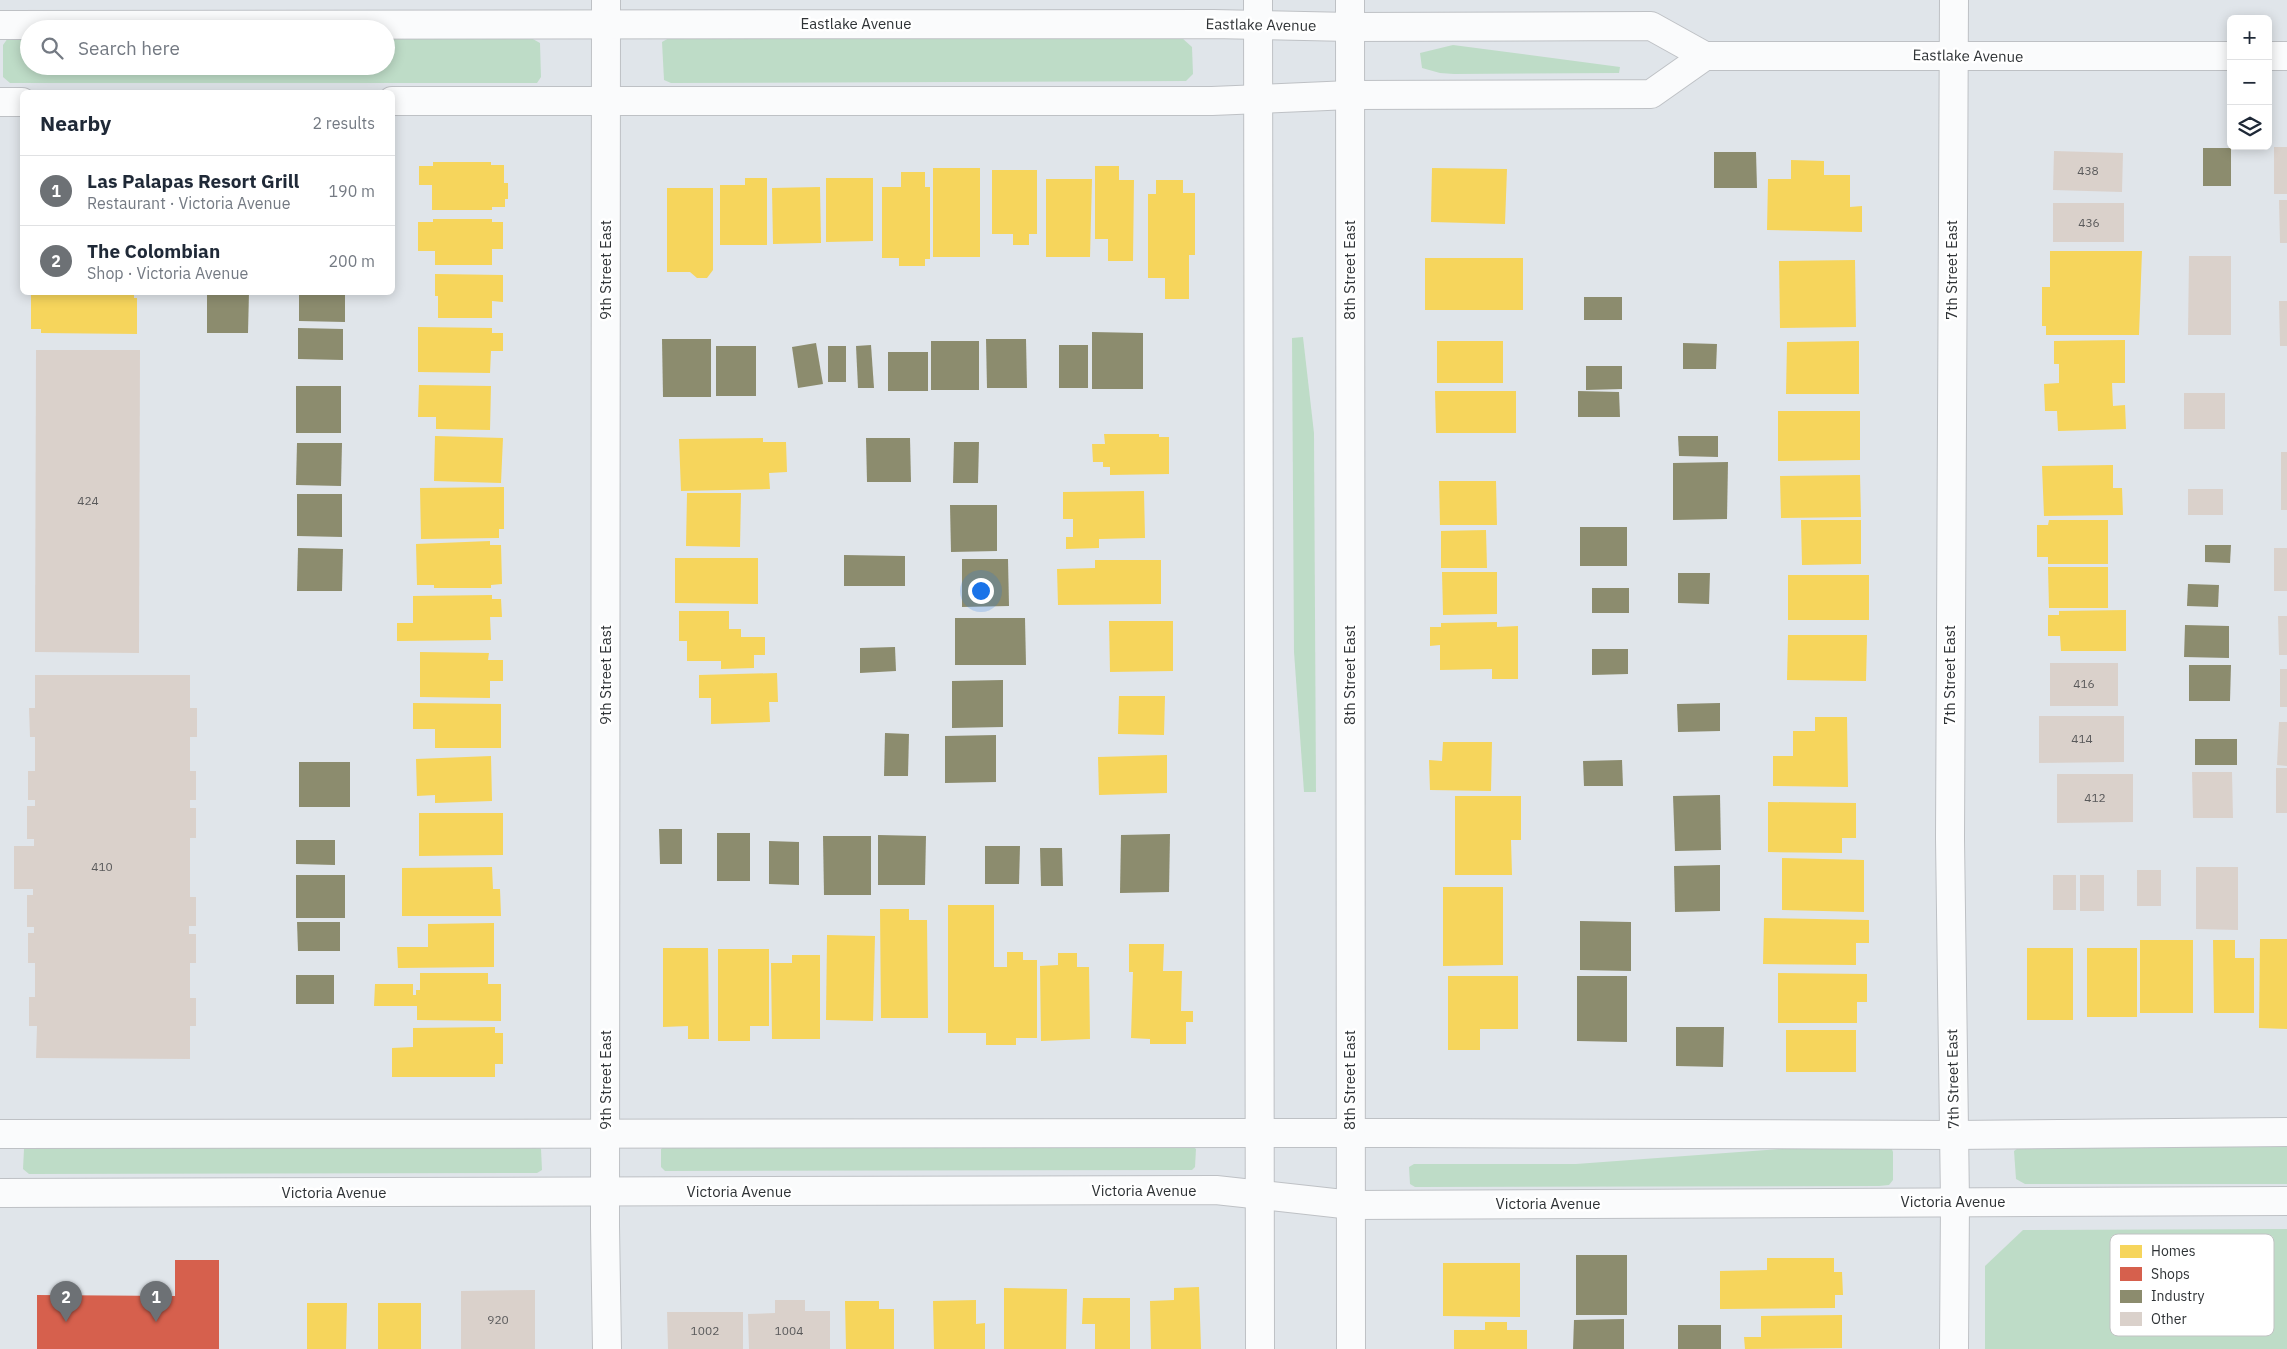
<!DOCTYPE html>
<meta charset="utf-8">
<style>
:root{--surface:#fff;--page:#f6f6f7;--text:#1f2937;--muted:#747a83;--line:#e0e1e3;--accent:#6d7175}
body{margin:0;font-family:"IBM Plex Sans",sans-serif;background:var(--page);color:var(--text)}
.controls{position:absolute;right:15px;top:15px;display:grid;overflow:hidden;border-radius:8px;box-shadow:0 2px 12px #0003}
.controls button{width:45px;height:45px;display:grid;place-items:center;padding:0;border:0;border-bottom:1px solid var(--line);background:var(--surface);color:var(--text);font:25px sans-serif}
.you{position:absolute;left:980px;top:590px;width:18px;height:18px;margin:-12px;border:4px solid #fff;border-radius:50%;background:#1a73e8;box-shadow:0 0 0 8px #1a73e833}
.badge{display:grid;place-items:center;width:32px;height:32px;border-radius:50%;background:var(--accent);color:#fff;font-size:16px;font-weight:700}
.pin{position:absolute;translate:-50% -41px;filter:drop-shadow(0 1px 2px #0008)}
.pin::after{content:'';position:absolute;top:26px;width:18px;height:15px;background:inherit;clip-path:polygon(0 0,100% 0,50% 100%)}
.list{margin:0;padding:0;list-style:none}
h2{display:flex;justify-content:space-between;align-items:center;height:65px;margin:0;padding:0 20px;font-size:21px}
h2 small{font-size:16px;font-weight:400;color:var(--muted)}
.list li{display:grid;grid-template-columns:32px 1fr auto;gap:15px;align-items:center;box-sizing:border-box;height:70px;padding:0 20px;border-top:1px solid var(--line)}
.list b{display:block;font-size:19px;white-space:nowrap}
.list p{margin:0;font-size:16px;white-space:nowrap;color:var(--muted)}
.list em{font-size:16px;font-style:normal;color:var(--muted)}
.icon{flex:none;width:28px;height:28px;fill:none;stroke:currentColor;stroke-width:2;stroke-linecap:round;stroke-linejoin:round}
.map{position:relative;flex:none;width:2287px;height:1349px;overflow:hidden}
.search{position:absolute;background:var(--surface);box-shadow:0 2px 12px #0003;left:20px;top:20px;width:375px;height:55px;display:flex;align-items:center;gap:12px;box-sizing:border-box;padding:0 18px;border-radius:28px;color:var(--muted);font-size:19px}
.panel{position:absolute;background:var(--surface);box-shadow:0 2px 12px #0003;left:20px;top:90px;width:375px;height:205px;border-radius:8px}
.map>svg:first-child{display:block}
</style>
<div class="map">
<svg width="2287" height="1349" viewBox="0 0 2287 1349">
<rect width="100%" height="100%" fill="#e0e5ea"/>
<g fill="#bedcc7">
<polygon points="8,38 29,38 29,66 386,66 386,38 531,38 540,43 541,77 537,83 10,83 3,77 3,45"/>
<polygon points="669,38 1182,38 1192,47 1193,74 1186,81 671,83 664,80 662,42"/>
<polygon points="1453,45 1620,67 1619,73 1454,74 1440,73 1422,68 1420,53"/>
<polygon points="1303,337 1314,433 1316,792 1304,792 1294,652 1292,338"/>
<polygon points="536,1145 541,1149 542,1170 537,1173 29,1174 23,1169 24,1149 28,1146"/>
<polygon points="2287,1145 2287,1184 2025,1184 2016,1179 2014,1151 2021,1146"/>
<polygon points="665,1146 1192,1146 1196,1149 1195,1167 1192,1170 665,1171 661,1167 661,1149"/>
<polygon points="1808,1147 1891,1147 1893,1152 1893,1180 1889,1185 1879,1186 1415,1187 1410,1184 1409,1167 1414,1164 1576,1164"/>
<polygon points="2287,1229 2287,1349 1985,1349 1985,1266 2023,1230"/>
</g>
<g fill="#f6d55c">
<polygon points="1791,160 1824,161 1824,175 1850,175 1850,207 1862,206 1862,232 1767,230 1768,179 1791,179"/>
<polygon points="433,162 491,162 491,165 504,165 504,183 508,183 508,199 505,199 505,207 492,207 492,210 432,210 432,185 419,185 419,166 433,166"/>
<polygon points="1095,166 1119,166 1119,180 1134,180 1133,261 1108,261 1108,239 1095,239"/>
<rect x="933" y="168" width="47" height="89"/>
<polygon points="1432,168 1507,169 1505,224 1431,222"/>
<polygon points="992,170 1037,170 1037,234 1029,234 1029,245 1013,245 1013,234 992,234"/>
<polygon points="901,172 925,172 925,187 930,187 930,259 925,259 925,266 899,266 899,258 882,258 882,187 901,187"/>
<polygon points="745,178 767,178 767,245 720,245 720,185 745,185"/>
<polygon points="826,178 873,178 873,241 826,242"/>
<polygon points="1046,179 1092,179 1090,257 1046,257"/>
<polygon points="1156,180 1183,180 1183,193 1195,193 1195,255 1189,255 1189,299 1165,299 1165,278 1148,278 1148,194 1156,194"/>
<polygon points="820,187 821,243 773,244 772,188"/>
<polygon points="667,188 713,188 713,270 707,278 697,278 690,272 667,272"/>
<polygon points="433,219 492,219 492,222 503,222 503,249 492,249 492,265 435,265 435,251 418,251 418,222 433,222"/>
<polygon points="2050,251 2142,251 2139,335 2046,335 2046,326 2042,326 2042,287 2050,287"/>
<rect x="1425" y="258" width="98" height="52"/>
<polygon points="1855,260 1856,327 1780,328 1779,261"/>
<polygon points="435,274 503,275 503,302 492,301 492,318 438,318 438,296 435,296"/>
<polygon points="134,292 134,298 137,298 137,334 41,333 41,329 31,329 31,293"/>
<polygon points="418,327 492,328 492,333 503,333 503,351 491,351 490,373 418,372"/>
<polygon points="2125,340 2125,383 2112,383 2113,406 2125,405 2126,429 2058,431 2057,411 2045,411 2044,384 2059,383 2059,364 2054,364 2054,341"/>
<rect x="1437" y="341" width="66" height="42"/>
<polygon points="1859,341 1859,394 1786,394 1787,342"/>
<polygon points="419,385 491,386 490,430 436,429 436,417 418,417"/>
<polygon points="1435,391 1516,391 1516,433 1436,433"/>
<polygon points="1778,411 1860,411 1860,460 1778,461"/>
<polygon points="1104,434 1159,434 1159,437 1169,437 1169,474 1110,475 1110,467 1103,467 1103,462 1093,462 1092,444 1105,444"/>
<polygon points="435,436 503,438 501,483 434,481"/>
<polygon points="763,438 763,442 786,442 787,472 769,473 770,489 681,491 679,439"/>
<polygon points="2113,465 2113,488 2122,488 2123,515 2044,516 2042,466"/>
<polygon points="1860,475 1861,517 1781,518 1780,476"/>
<polygon points="1439,481 1496,481 1497,525 1440,525"/>
<polygon points="504,487 504,529 499,529 499,538 421,539 420,488"/>
<polygon points="1144,491 1145,538 1099,539 1099,548 1066,549 1066,537 1073,537 1073,519 1063,519 1063,492"/>
<polygon points="687,493 741,493 740,547 686,546"/>
<polygon points="1801,520 1861,520 1861,564 1802,565"/>
<polygon points="2049,520 2108,520 2108,564 2048,564 2048,557 2037,557 2037,525 2048,525"/>
<polygon points="1486,530 1487,568 1441,568 1441,531"/>
<polygon points="490,541 490,545 501,545 502,584 491,585 491,588 434,588 434,585 417,585 416,544"/>
<polygon points="675,558 758,558 758,604 675,603"/>
<polygon points="1095,560 1161,560 1161,604 1058,605 1057,569 1095,568"/>
<polygon points="2048,567 2108,567 2108,608 2049,608"/>
<polygon points="1442,572 1497,572 1497,614 1443,615"/>
<rect x="1788" y="575" width="81" height="45"/>
<polygon points="492,595 492,599 501,599 502,617 490,617 491,640 397,641 397,623 413,623 413,596"/>
<polygon points="2126,610 2126,651 2061,651 2060,636 2048,636 2048,615 2059,615 2059,611"/>
<polygon points="679,611 729,611 729,629 741,629 741,637 765,637 765,655 754,655 754,668 721,669 721,661 687,661 687,641 679,641"/>
<polygon points="1109,621 1173,621 1173,671 1110,672"/>
<polygon points="1497,622 1497,627 1518,626 1518,679 1492,679 1492,669 1440,670 1440,645 1430,646 1430,627 1441,627 1441,623"/>
<polygon points="1788,635 1867,635 1866,681 1787,680"/>
<polygon points="420,652 489,653 488,660 503,660 503,681 490,681 490,698 420,697"/>
<polygon points="777,673 778,702 769,702 770,722 711,724 711,698 699,698 699,675"/>
<polygon points="1119,696 1165,696 1164,735 1118,734"/>
<polygon points="413,703 501,704 501,748 435,748 435,729 413,729"/>
<polygon points="1815,717 1847,717 1848,787 1773,786 1773,756 1793,756 1793,731 1815,731"/>
<polygon points="1443,742 1492,742 1491,791 1430,790 1429,760 1442,761"/>
<polygon points="1167,755 1167,793 1099,795 1098,757"/>
<polygon points="491,756 492,801 435,803 435,795 417,796 416,759"/>
<polygon points="1455,796 1521,796 1521,840 1511,840 1512,875 1455,875"/>
<polygon points="1768,802 1856,803 1856,838 1842,838 1842,853 1768,852"/>
<polygon points="419,813 503,813 503,855 419,856"/>
<polygon points="1782,858 1864,860 1864,912 1782,910"/>
<polygon points="492,867 493,889 500,889 501,916 402,916 402,868"/>
<polygon points="1443,887 1503,887 1503,965 1443,966"/>
<polygon points="948,905 994,905 994,967 1007,967 1007,952 1023,952 1023,960 1037,960 1037,1038 1016,1038 1016,1045 986,1045 986,1033 948,1033"/>
<polygon points="880,909 909,909 909,920 927,920 928,1018 881,1018"/>
<polygon points="1764,918 1869,920 1869,943 1856,943 1856,965 1763,964"/>
<polygon points="494,923 494,967 398,968 397,947 428,947 428,924"/>
<polygon points="827,935 875,936 873,1021 826,1020"/>
<polygon points="2260,939 2287,939 2287,1029 2259,1028"/>
<rect x="2140" y="940" width="53" height="73"/>
<polygon points="2213,940 2235,940 2235,958 2254,958 2254,1013 2214,1013"/>
<polygon points="1129,944 1164,944 1163,971 1182,971 1181,1011 1193,1011 1193,1022 1186,1022 1186,1044 1150,1044 1150,1039 1131,1038 1133,972 1129,972"/>
<polygon points="663,948 708,948 709,1039 688,1039 688,1026 663,1027"/>
<rect x="2027" y="948" width="46" height="72"/>
<rect x="2087" y="948" width="50" height="69"/>
<polygon points="718,949 769,949 769,1026 750,1026 750,1041 718,1041"/>
<polygon points="1058,953 1077,953 1077,967 1089,967 1090,1039 1041,1041 1040,966 1058,965"/>
<polygon points="792,955 820,955 820,1039 772,1039 771,963 792,963"/>
<polygon points="420,973 488,973 488,984 501,984 501,1021 417,1020 417,1006 374,1006 375,984 413,984 413,995 416,995 416,990 420,990"/>
<polygon points="1778,973 1867,974 1867,1002 1857,1002 1857,1023 1778,1023"/>
<polygon points="1448,976 1518,976 1518,1029 1480,1029 1480,1050 1448,1050"/>
<polygon points="495,1027 495,1033 503,1033 503,1064 495,1064 495,1077 392,1077 392,1048 413,1047 413,1028"/>
<rect x="1786" y="1030" width="70" height="42"/>
<polygon points="1767,1258 1834,1258 1834,1272 1842,1272 1843,1295 1835,1295 1835,1308 1720,1309 1720,1271 1767,1270"/>
<polygon points="1443,1263 1520,1263 1520,1317 1443,1316"/>
<polygon points="1199,1287 1201,1349 1151,1349 1150,1301 1174,1300 1174,1288"/>
<polygon points="1004,1288 1067,1289 1066,1349 1004,1349"/>
<polygon points="1083,1298 1130,1298 1130,1349 1095,1349 1095,1324 1082,1324"/>
<polygon points="976,1300 976,1324 985,1323 985,1349 934,1349 933,1301"/>
<polygon points="845,1301 879,1301 879,1309 894,1309 894,1349 846,1349"/>
<polygon points="307,1303 347,1303 346,1349 307,1349"/>
<rect x="378" y="1303" width="43" height="46"/>
<polygon points="1842,1315 1842,1348 1745,1349 1744,1337 1761,1337 1761,1316"/>
<polygon points="1485,1322 1507,1322 1507,1330 1527,1330 1527,1349 1454,1349 1454,1330 1485,1330"/>
</g>
<polygon fill="#d6604d" points="175,1260 219,1260 219,1349 37,1349 37,1295 175,1296"/>
<g fill="#8c8c6e">
<rect x="2203" y="148" width="28" height="38"/>
<polygon points="1714,152 1756,152 1757,188 1714,188"/>
<polygon points="207,292 249,292 248,333 207,333"/>
<polygon points="299,292 345,292 345,322 299,321"/>
<rect x="1584" y="297" width="38" height="23"/>
<polygon points="298,328 343,329 343,360 298,359"/>
<polygon points="1092,332 1143,333 1143,389 1092,389"/>
<polygon points="662,339 711,339 711,397 663,397"/>
<polygon points="986,339 1026,339 1027,388 987,388"/>
<rect x="931" y="341" width="48" height="49"/>
<polygon points="816,343 823,384 798,388 792,347"/>
<polygon points="1683,343 1717,344 1716,369 1683,369"/>
<polygon points="871,345 874,388 858,388 856,346"/>
<rect x="1059" y="345" width="29" height="43"/>
<rect x="716" y="346" width="40" height="50"/>
<rect x="828" y="346" width="18" height="36"/>
<rect x="888" y="352" width="40" height="39"/>
<polygon points="1586,366 1622,366 1622,389 1586,390"/>
<rect x="296" y="386" width="45" height="47"/>
<polygon points="1578,391 1619,392 1620,417 1578,417"/>
<polygon points="1678,436 1718,436 1718,457 1679,456"/>
<polygon points="866,438 910,438 911,482 867,482"/>
<polygon points="954,442 979,442 978,483 953,483"/>
<polygon points="297,443 342,443 341,486 296,485"/>
<polygon points="1728,462 1727,519 1673,520 1673,463"/>
<polygon points="297,494 342,494 342,537 297,536"/>
<polygon points="950,505 997,505 997,551 951,552"/>
<rect x="1580" y="527" width="47" height="39"/>
<polygon points="2205,545 2231,545 2230,563 2205,562"/>
<polygon points="298,548 343,549 342,591 297,591"/>
<polygon points="844,555 905,556 905,586 844,586"/>
<polygon points="962,559 1008,559 1009,606 962,607"/>
<polygon points="1678,573 1710,573 1709,604 1678,603"/>
<polygon points="2188,584 2219,585 2218,607 2187,606"/>
<rect x="1592" y="588" width="37" height="25"/>
<polygon points="955,618 1025,618 1026,665 955,665"/>
<polygon points="2185,625 2229,626 2229,658 2184,657"/>
<polygon points="895,647 896,671 860,673 860,648"/>
<polygon points="1592,649 1628,649 1628,674 1592,675"/>
<polygon points="2189,665 2231,665 2230,701 2189,701"/>
<polygon points="1003,680 1003,727 952,728 952,681"/>
<polygon points="1720,703 1720,731 1678,732 1677,704"/>
<polygon points="885,733 909,734 908,776 884,776"/>
<polygon points="996,735 996,782 945,783 945,736"/>
<rect x="2195" y="739" width="42" height="26"/>
<polygon points="1622,760 1623,786 1584,786 1583,761"/>
<rect x="299" y="762" width="51" height="45"/>
<polygon points="1720,795 1721,850 1675,851 1673,796"/>
<polygon points="659,829 682,829 682,864 660,864"/>
<rect x="717" y="833" width="33" height="48"/>
<polygon points="1170,834 1169,892 1120,893 1121,835"/>
<polygon points="878,835 926,836 925,885 878,885"/>
<polygon points="823,836 871,836 871,895 824,895"/>
<polygon points="296,840 335,840 335,865 296,864"/>
<polygon points="769,841 799,842 799,885 769,884"/>
<polygon points="985,846 1020,846 1019,884 985,884"/>
<polygon points="1040,848 1062,848 1063,886 1041,886"/>
<polygon points="1720,865 1720,911 1675,912 1674,866"/>
<rect x="296" y="875" width="49" height="43"/>
<polygon points="1580,921 1631,922 1631,971 1580,970"/>
<polygon points="297,922 340,922 340,951 298,951"/>
<rect x="296" y="975" width="38" height="29"/>
<polygon points="1577,976 1627,976 1627,1042 1577,1041"/>
<polygon points="1676,1027 1724,1027 1723,1067 1676,1066"/>
<rect x="1576" y="1255" width="51" height="60"/>
<polygon points="1624,1319 1624,1349 1573,1349 1574,1320"/>
<rect x="1678" y="1325" width="43" height="24"/>
</g>
<g fill="#dad1cb">
<rect x="2274" y="147" width="13" height="47"/>
<polygon points="2054,151 2123,153 2122,192 2053,190"/>
<polygon points="2279,200 2287,200 2287,243 2280,243"/>
<rect x="2053" y="203" width="71" height="39"/>
<polygon points="2189,256 2231,256 2231,335 2188,335"/>
<polygon points="2279,301 2287,301 2287,346 2280,346"/>
<polygon points="36,350 140,350 139,653 35,652"/>
<rect x="2184" y="393" width="41" height="36"/>
<rect x="2281" y="452" width="6" height="58"/>
<rect x="2188" y="489" width="35" height="26"/>
<rect x="2274" y="548" width="13" height="43"/>
<polygon points="2278,616 2287,616 2287,655 2279,655"/>
<rect x="2050" y="663" width="68" height="43"/>
<rect x="2280" y="669" width="7" height="38"/>
<polygon points="35,675 190,675 190,708 197,708 197,737 190,737 190,771 196,771 196,800 190,800 190,808 196,808 196,838 190,838 190,897 196,897 196,926 189,926 189,934 196,934 196,963 190,963 190,998 196,998 196,1026 190,1026 190,1059 36,1058 37,1026 29,1026 29,997 35,997 35,963 28,963 28,933 34,933 34,927 27,927 27,895 33,895 33,889 14,889 14,846 34,846 34,839 27,839 27,806 35,806 35,800 28,800 28,771 35,771 35,737 30,737 29,708 35,708"/>
<polygon points="2039,716 2124,716 2124,762 2039,763"/>
<polygon points="2279,722 2287,722 2287,766 2277,765"/>
<rect x="2276" y="768" width="11" height="45"/>
<polygon points="2192,772 2232,772 2233,818 2193,818"/>
<polygon points="2057,774 2133,774 2133,822 2057,823"/>
<polygon points="2196,867 2238,867 2238,930 2196,929"/>
<rect x="2137" y="870" width="24" height="36"/>
<rect x="2053" y="875" width="23" height="35"/>
<rect x="2080" y="875" width="24" height="36"/>
<polygon points="535,1290 535,1349 461,1349 461,1291"/>
<polygon points="775,1300 805,1300 805,1311 830,1311 830,1349 749,1349 748,1314 775,1313"/>
<polygon points="667,1312 743,1312 743,1349 668,1349"/>
</g>
<g fill="none" stroke-linecap="round" stroke-linejoin="round">
<defs>
<g id="minor">
<polyline points="606,0 605,1226 607,1349"/>
<polyline points="1954,0 1950,839 1955,1202 1954,1349"/>
<polyline points="0,25 1213,24 1350,27 1651,26 1705,56 2231,56"/>
<polyline points="2268,56 2287,56"/>
<polyline points="392,101 1212,101 1350,95 1651,94 1705,56"/>
<polyline points="0,102 22,102"/>
</g>
<g id="tertiary">
<polyline points="0,1134 1405,1133 1954,1135 2287,1132"/>
<polyline points="0,1193 1216,1190 1352,1205 2287,1201"/>
</g>
<g id="secondary">
<polyline points="1258,0 1260,1349"/>
<polyline points="1350,0 1351,1349"/>
</g>
</defs>
<use href="#minor" stroke="#bec1c5" stroke-width="30"/>
<use href="#tertiary" stroke="#bec1c5" stroke-width="30"/>
<use href="#secondary" stroke="#bec1c5" stroke-width="30"/>
<use href="#minor" stroke="#fafbfc" stroke-width="28"/>
<use href="#tertiary" stroke="#fafbfc" stroke-width="28"/>
<use href="#secondary" stroke="#fafbfc" stroke-width="28"/>
</g>
<g text-anchor="middle" stroke-width="5" stroke-linejoin="round" paint-order="stroke">
<g font-size="12" fill="#5a5a5b">
<text x="2088" y="175">438</text>
<text x="2089" y="227">436</text>
<text x="88" y="505">424</text>
<text x="2084" y="688">416</text>
<text x="2082" y="743">414</text>
<text x="2095" y="802">412</text>
<text x="102" y="871">410</text>
<text x="498" y="1324">920</text>
<text x="705" y="1335">1002</text>
<text x="789" y="1335">1004</text>
</g>
<g font-size="15" fill="#2f3336" stroke="#fff">
<text x="856" y="29">Eastlake Avenue</text>
<text transform="translate(1261 25) rotate(1)" y="5">Eastlake Avenue</text>
<text transform="translate(1968 56) rotate(1)" y="5">Eastlake Avenue</text>
<text transform="translate(606 270) rotate(-90)" y="5">9th Street East</text>
<text transform="translate(1350 270) rotate(-90)" y="5">8th Street East</text>
<text transform="translate(1952 270) rotate(-90)" y="5">7th Street East</text>
<text transform="translate(606 675) rotate(-90)" y="5">9th Street East</text>
<text transform="translate(1350 675) rotate(-90)" y="5">8th Street East</text>
<text transform="translate(1950 675) rotate(-90)" y="5">7th Street East</text>
<text transform="translate(1953 1079) rotate(-91)" y="5">7th Street East</text>
<text transform="translate(606 1080) rotate(-90)" y="5">9th Street East</text>
<text transform="translate(1350 1080) rotate(-90)" y="5">8th Street East</text>
<text x="1144" y="1196">Victoria Avenue</text>
<text x="739" y="1197">Victoria Avenue</text>
<text x="334" y="1198">Victoria Avenue</text>
<text x="1953" y="1207">Victoria Avenue</text>
<text x="1548" y="1209">Victoria Avenue</text>
</g>
</g>
<rect x="2110" y="1234" width="164" height="102" rx="8" fill="#fff" stroke="#c1c2c3" stroke-width="1"/>
<rect x="2120" y="1245" width="22" height="13" fill="#f6d55c"/>
<rect x="2120" y="1267" width="22" height="14" fill="#d6604d"/>
<rect x="2120" y="1290" width="22" height="13" fill="#8c8c6e"/>
<rect x="2120" y="1312" width="22" height="14" fill="#dad1cb"/>
<g font-size="14" fill="#2f3336">
<text x="2151" y="1256">Homes</text>
<text x="2151" y="1279">Shops</text>
<text x="2151" y="1301">Industry</text>
<text x="2151" y="1324">Other</text>
</g>
</svg>
<div class="controls">
<button>+</button>
<button>−</button>
<button><svg class="icon" aria-label="layers" viewBox="0 0 24 24"><path d="M12 4l9 5-9 5-9-5zM3 14l9 5 9-5"/></svg></button>
</div>
<div class="you"></div>
<div class="pin badge" style="left:156px;top:1322px">1</div>
<div class="pin badge" style="left:66px;top:1322px">2</div>
<div class="search"><svg class="icon" aria-label="search" viewBox="0 0 24 24"><circle cx="10" cy="10" r="6"/><path d="M15 15l6 6"/></svg>Search here</div>
<section class="panel">
<h2>Nearby<small>2 results</small></h2>
<ul class="list">
<li><span class="badge">1</span><div><b>Las Palapas Resort Grill</b><p>Restaurant · Victoria Avenue</p></div><em>190 m</em></li>
<li><span class="badge">2</span><div><b>The Colombian</b><p>Shop · Victoria Avenue</p></div><em>200 m</em></li>
</ul>
</section>
</div>
